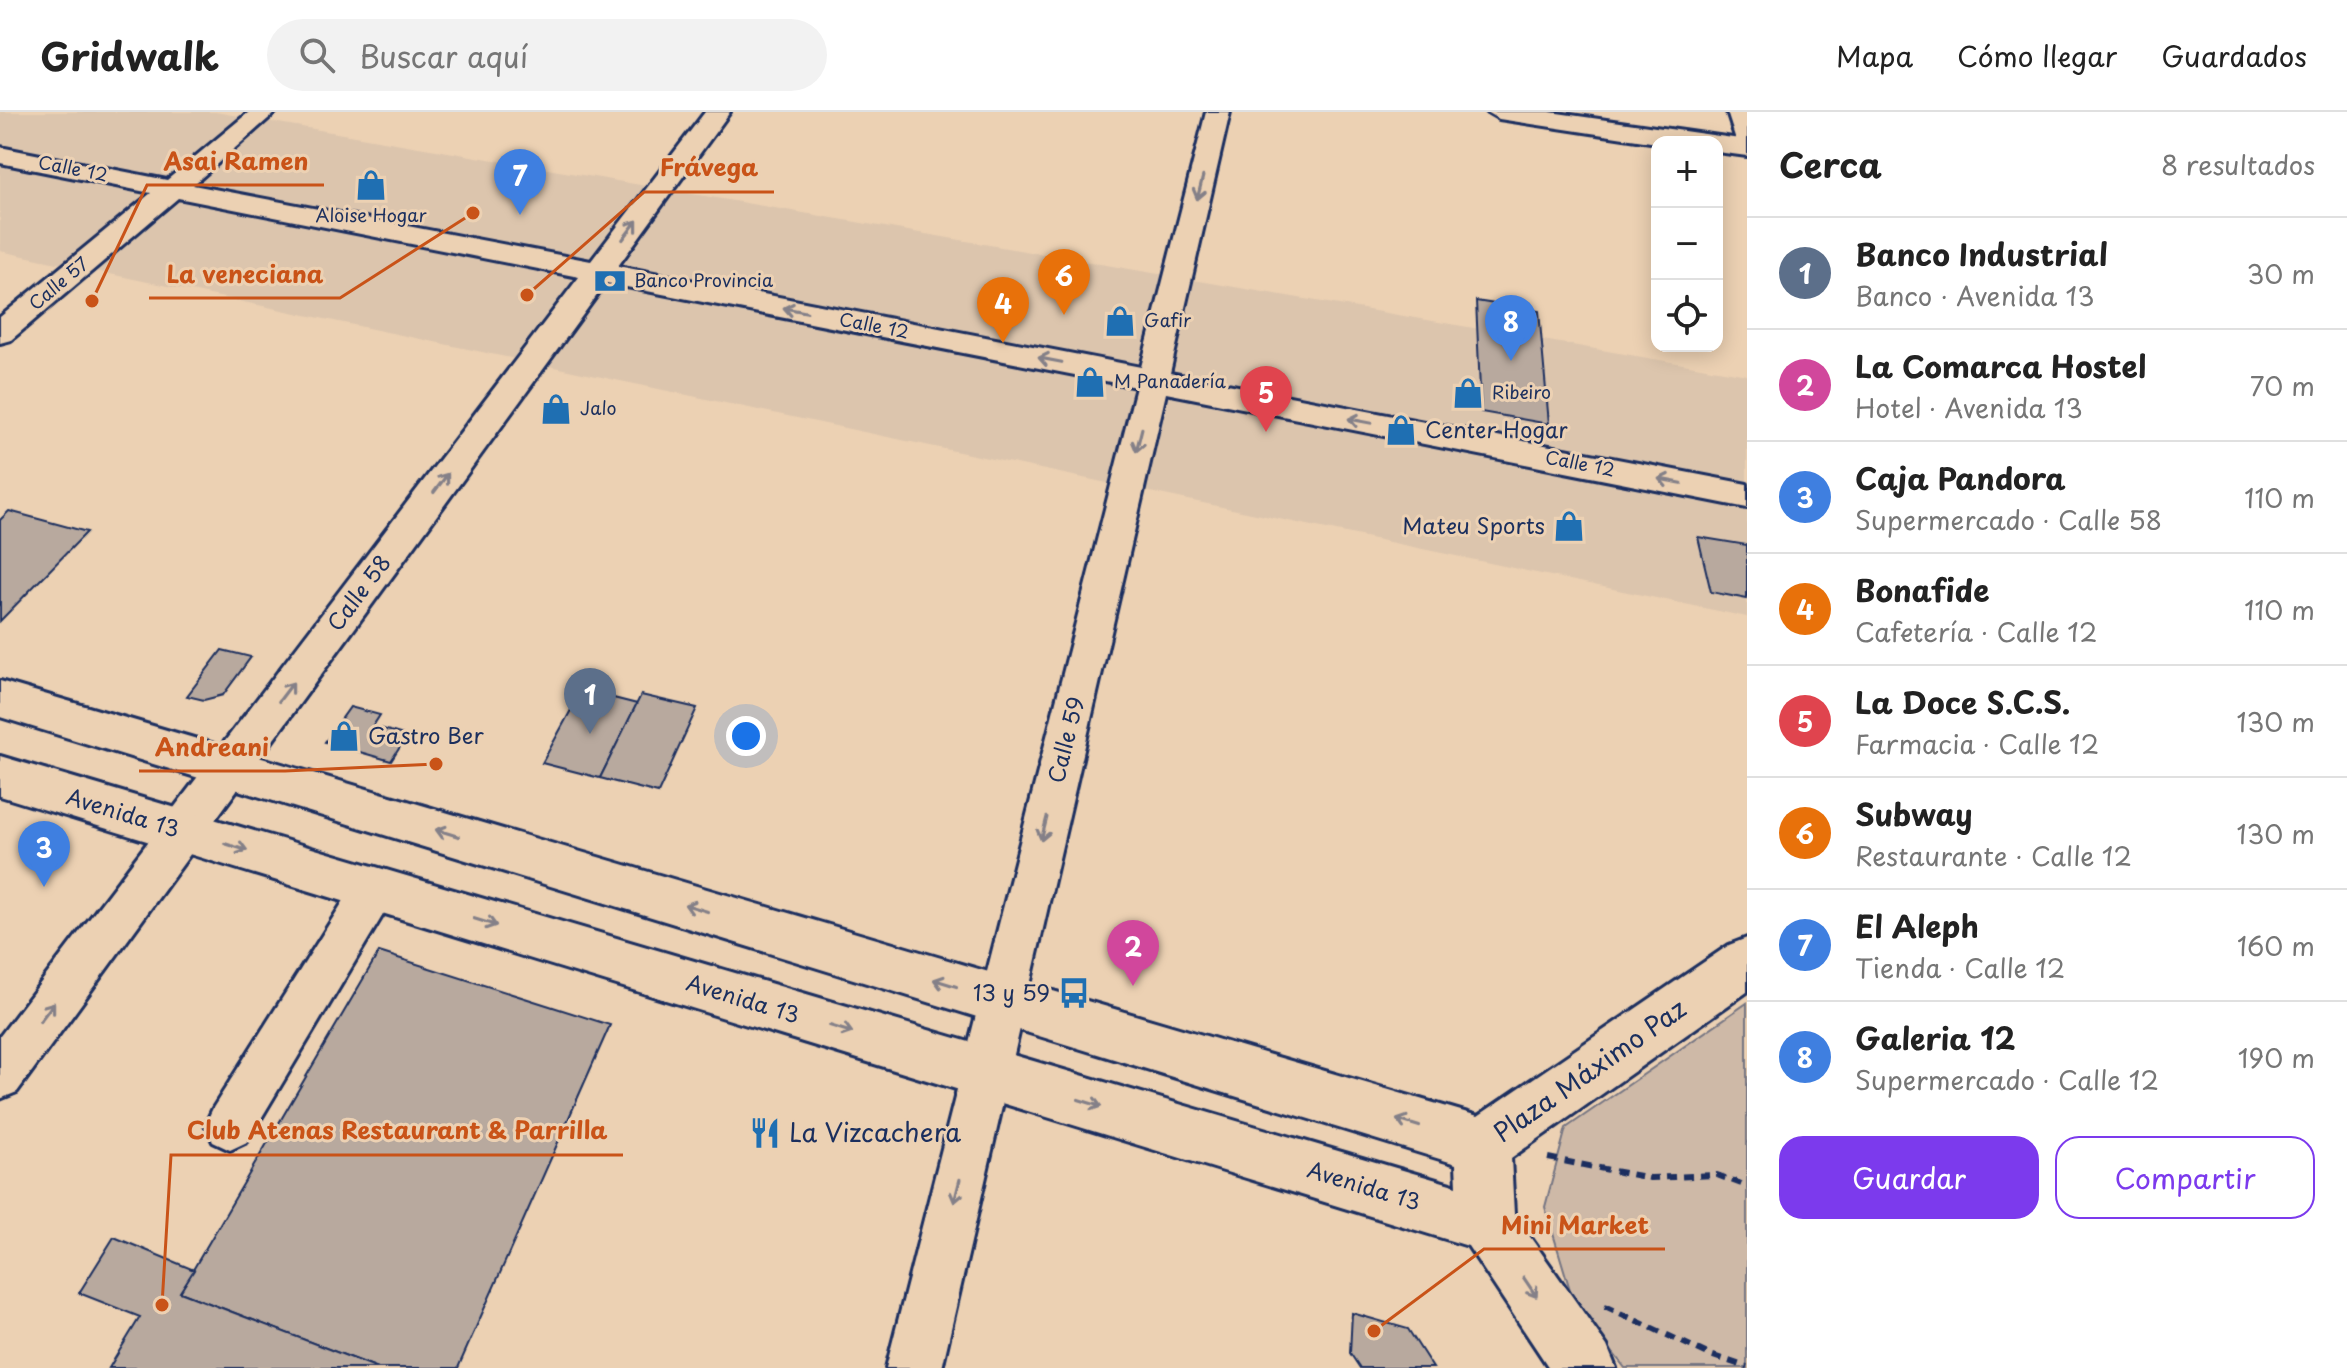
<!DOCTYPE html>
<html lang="es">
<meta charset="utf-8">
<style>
:root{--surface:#fff;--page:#f2f2f2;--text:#222;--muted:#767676;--line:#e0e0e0;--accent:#7c3aed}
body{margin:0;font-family:"Playpen Sans",sans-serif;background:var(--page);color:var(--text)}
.controls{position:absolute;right:24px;top:24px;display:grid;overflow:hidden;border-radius:16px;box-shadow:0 4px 20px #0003}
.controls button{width:72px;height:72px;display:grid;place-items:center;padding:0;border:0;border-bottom:2px solid var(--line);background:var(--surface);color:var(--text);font:40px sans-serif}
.you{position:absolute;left:746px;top:624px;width:28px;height:28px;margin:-20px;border:6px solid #fff;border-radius:50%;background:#1a73e8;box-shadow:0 0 0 12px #1a73e833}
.badge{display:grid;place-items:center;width:52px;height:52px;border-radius:50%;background:var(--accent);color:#fff;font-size:26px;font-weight:700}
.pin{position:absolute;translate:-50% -66px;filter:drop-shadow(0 2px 4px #0008)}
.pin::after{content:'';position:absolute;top:42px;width:28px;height:24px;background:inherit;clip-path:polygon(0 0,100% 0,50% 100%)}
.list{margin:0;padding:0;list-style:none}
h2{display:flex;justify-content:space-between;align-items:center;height:104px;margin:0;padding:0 32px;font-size:34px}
h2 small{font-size:26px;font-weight:400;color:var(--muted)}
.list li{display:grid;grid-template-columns:52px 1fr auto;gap:24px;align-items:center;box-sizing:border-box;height:112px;padding:0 32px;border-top:2px solid var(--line)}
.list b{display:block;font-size:30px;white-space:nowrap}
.list p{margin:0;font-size:26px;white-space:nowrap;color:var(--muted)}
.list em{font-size:26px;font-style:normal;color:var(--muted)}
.actions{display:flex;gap:16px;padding:24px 32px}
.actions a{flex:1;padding:18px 0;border:2px solid var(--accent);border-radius:24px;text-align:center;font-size:28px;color:var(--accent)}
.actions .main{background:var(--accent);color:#fff}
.icon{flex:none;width:44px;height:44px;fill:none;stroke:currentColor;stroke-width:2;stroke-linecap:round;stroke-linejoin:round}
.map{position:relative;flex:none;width:1747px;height:1256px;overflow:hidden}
header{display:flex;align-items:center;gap:48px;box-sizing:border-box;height:112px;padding:0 40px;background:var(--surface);border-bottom:2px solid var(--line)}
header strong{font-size:38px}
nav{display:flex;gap:44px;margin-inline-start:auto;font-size:28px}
.search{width:560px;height:72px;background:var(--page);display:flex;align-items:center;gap:20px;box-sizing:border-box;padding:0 28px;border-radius:44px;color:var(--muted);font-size:30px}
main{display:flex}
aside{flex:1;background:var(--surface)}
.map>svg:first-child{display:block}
</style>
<header>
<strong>Gridwalk</strong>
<div class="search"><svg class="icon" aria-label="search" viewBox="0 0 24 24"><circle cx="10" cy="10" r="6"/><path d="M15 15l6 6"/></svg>Buscar aquí</div>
<nav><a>Mapa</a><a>Cómo llegar</a><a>Guardados</a></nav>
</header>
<main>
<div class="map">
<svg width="1747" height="1256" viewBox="0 0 1747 1256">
<rect width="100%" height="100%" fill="#ecd1b3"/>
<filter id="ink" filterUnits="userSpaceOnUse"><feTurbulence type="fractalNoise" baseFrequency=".0125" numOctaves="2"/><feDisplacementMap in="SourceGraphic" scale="16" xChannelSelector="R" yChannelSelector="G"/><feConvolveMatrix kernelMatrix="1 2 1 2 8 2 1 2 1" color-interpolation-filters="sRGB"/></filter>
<g filter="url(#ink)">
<polygon fill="#dcc5ad" points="0,0 215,0 1747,263 1747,505 0,139"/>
<polygon fill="#ceb9a7" stroke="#747482" stroke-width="2" points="1747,891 1747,1256 1625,1256 1574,1191 1545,1095 1566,1016"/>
<g fill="#b8a99e" stroke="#1b2f5e" stroke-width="2">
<polygon points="1476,189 1539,199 1549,312 1481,300"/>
<polygon points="9,399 87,420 0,509 0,408"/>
<polygon points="1698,425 1747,433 1747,487 1711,480"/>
<polygon points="222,538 251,545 223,583 204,588 187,584"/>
<polygon points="582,578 637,592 600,666 542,651"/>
<polygon points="641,583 697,596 658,681 600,666"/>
<polygon points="350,595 380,603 373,614 407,624 391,649 325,630"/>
<polygon points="379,840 610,913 458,1256 378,1256 180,1180"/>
<polygon points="114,1125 194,1158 180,1180 378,1256 109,1256 140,1205 79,1181"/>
<polygon points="1352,1201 1408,1217 1433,1256 1360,1256 1350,1241"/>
</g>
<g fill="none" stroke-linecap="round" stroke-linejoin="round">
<defs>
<g id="minor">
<polygon points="249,0 276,0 193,73 591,149 705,0 730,0 618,154 1141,255 1206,0 1230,0 1170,261 1747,372 1747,396 1166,281 942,1256 886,1256 1136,275 606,171 17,980 0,987 0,924 579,165 178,86 11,228 0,231 0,205 151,81 0,51 0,35 167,68"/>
<polygon points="1487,0 1550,0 1747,28 1747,44 1717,40 1717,30 1657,31 1499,7"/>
<polygon points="375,757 390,763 397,777 390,791 247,1030 230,1038 213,1030 205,1013 213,996 360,763"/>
</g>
<g id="major">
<polygon points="1727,0 1747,0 1747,33 1737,31"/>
<polygon points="0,569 1478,1004 1729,833 1747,826 1747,880 1511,1046 1514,1102 1607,1234 1616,1256 1549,1256 1468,1134 0,684 0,644 1457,1074 1456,1052 0,605"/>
</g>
</defs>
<use href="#minor" stroke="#1b2f5e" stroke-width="6"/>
<use href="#major" stroke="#1b2f5e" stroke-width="6"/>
<g stroke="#1b2f5e" stroke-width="6" stroke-dasharray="10 7" stroke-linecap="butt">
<polyline points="1548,1046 1650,1066 1717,1063 1747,1074"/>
<polyline points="1605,1194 1710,1243 1747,1255"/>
</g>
<use href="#minor" fill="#ecd1b3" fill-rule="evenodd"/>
<use href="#major" fill="#ecd1b3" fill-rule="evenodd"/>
</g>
<defs><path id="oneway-shaft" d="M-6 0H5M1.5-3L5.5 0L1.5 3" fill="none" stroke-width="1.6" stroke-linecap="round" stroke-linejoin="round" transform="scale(2)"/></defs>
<g stroke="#848088">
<use href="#oneway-shaft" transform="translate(1200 76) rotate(104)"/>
<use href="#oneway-shaft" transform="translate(630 118) rotate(-53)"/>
<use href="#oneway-shaft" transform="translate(795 198) rotate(-169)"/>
<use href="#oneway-shaft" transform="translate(1050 248) rotate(-169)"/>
<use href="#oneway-shaft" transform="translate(1360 309) rotate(-169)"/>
<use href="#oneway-shaft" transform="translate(1139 328) rotate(104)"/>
<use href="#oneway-shaft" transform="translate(1670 369) rotate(-169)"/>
<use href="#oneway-shaft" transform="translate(441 371) rotate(-53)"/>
<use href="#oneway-shaft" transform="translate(286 580) rotate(-53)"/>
<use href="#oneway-shaft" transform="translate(1044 717) rotate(104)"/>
<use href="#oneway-shaft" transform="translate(447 721) rotate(-163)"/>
<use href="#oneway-shaft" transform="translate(236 735) rotate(17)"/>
<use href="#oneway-shaft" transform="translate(696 796) rotate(-163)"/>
<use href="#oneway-shaft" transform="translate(485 810) rotate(17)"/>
<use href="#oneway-shaft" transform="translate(945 871) rotate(-163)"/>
<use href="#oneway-shaft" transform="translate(47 900) rotate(-53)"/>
<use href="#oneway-shaft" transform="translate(841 917) rotate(17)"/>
<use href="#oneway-shaft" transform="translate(1090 991) rotate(17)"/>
<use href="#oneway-shaft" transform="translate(1408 1011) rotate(-163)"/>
<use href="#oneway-shaft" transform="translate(957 1079) rotate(104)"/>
<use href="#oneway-shaft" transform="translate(1530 1175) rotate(56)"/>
</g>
</g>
<defs>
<symbol id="shop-bare" viewBox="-9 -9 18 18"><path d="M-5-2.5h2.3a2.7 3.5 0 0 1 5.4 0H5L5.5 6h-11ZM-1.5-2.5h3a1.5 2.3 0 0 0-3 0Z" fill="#1f6fb2" stroke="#ecd1b3" stroke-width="2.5" paint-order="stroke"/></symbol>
<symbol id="bank-bare" viewBox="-9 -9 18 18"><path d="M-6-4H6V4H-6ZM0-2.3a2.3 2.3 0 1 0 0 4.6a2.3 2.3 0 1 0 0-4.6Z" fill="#1f6fb2" stroke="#ecd1b3" stroke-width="2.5" paint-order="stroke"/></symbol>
<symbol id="bus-bare" viewBox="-9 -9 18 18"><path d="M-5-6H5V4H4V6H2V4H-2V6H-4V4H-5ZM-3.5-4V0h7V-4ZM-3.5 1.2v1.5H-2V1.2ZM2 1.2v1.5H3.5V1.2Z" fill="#1f6fb2" stroke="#ecd1b3" stroke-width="2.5" paint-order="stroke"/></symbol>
<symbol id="restaurant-bare" viewBox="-9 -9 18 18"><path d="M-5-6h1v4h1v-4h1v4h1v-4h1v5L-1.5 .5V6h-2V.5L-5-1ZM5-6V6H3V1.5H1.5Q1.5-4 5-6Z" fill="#1f6fb2" stroke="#ecd1b3" stroke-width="2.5" paint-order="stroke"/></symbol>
</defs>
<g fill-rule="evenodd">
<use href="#shop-bare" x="349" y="51" width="44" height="44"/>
<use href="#bank-bare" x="588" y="147" width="44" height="44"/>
<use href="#shop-bare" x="1098" y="187" width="44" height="44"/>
<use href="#shop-bare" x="1068" y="248" width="44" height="44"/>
<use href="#shop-bare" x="1446" y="259" width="44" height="44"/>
<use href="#shop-bare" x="534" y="275" width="44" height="44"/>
<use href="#shop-bare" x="1379" y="296" width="44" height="44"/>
<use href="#shop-bare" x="1547" y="392" width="44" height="44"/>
<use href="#shop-bare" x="322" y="602" width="44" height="44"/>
<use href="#bus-bare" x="1052" y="859" width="44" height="44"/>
<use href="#restaurant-bare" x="743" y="999" width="44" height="44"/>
</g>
<g text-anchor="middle" stroke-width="6" stroke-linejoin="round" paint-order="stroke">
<g font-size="18" fill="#1b2f5e" stroke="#ecd1b3">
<text transform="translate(73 57) rotate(11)" y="6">Calle 12</text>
<text transform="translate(59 172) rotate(-40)" y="6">Calle 57</text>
<text transform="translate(874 214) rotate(11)" y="6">Calle 12</text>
<text transform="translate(1580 352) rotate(11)" y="6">Calle 12</text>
</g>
<g font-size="18" fill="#1b2f5e" stroke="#ecd1b3" text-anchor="start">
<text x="371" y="110" text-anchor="middle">Aloise Hogar</text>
<text x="634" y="175">Banco Provincia</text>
<text x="1144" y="215">Gafir</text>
<text x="1114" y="276">M Panadería</text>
<text x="1492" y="287">Ribeiro</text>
<text x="580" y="303">Jalo</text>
</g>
<g font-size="22" fill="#1b2f5e" stroke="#ecd1b3" text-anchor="start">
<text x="1425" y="326">Center Hogar</text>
<text x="1545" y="422" text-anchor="end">Mateu Sports</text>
<text x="368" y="632">Gastro Ber</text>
<text x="1050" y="889" text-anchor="end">13 y 59</text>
</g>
<g font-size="22" fill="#1b2f5e" stroke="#ecd1b3">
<text transform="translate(359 481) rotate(-53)" y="8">Calle 58</text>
<text transform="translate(1066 628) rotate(-76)" y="8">Calle 59</text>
<text transform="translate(123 701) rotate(17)" y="8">Avenida 13</text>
<text transform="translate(743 887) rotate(17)" y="8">Avenida 13</text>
<text transform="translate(1364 1074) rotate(17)" y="8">Avenida 13</text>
</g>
<g font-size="26" fill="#1b2f5e" stroke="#ecd1b3">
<text transform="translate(1590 959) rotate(-35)" y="9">Plaza Máximo Paz</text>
</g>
<g font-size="26" fill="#1b2f5e" stroke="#ecd1b3" text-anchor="start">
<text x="789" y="1030">La Vizcachera</text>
</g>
</g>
<path fill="none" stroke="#c95318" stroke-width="3" d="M92 189L147 73H324M527 183L644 80H774M473 101L340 186H149M436 652L285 659H139M162 1193L171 1043H623M1374 1219L1484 1137H1665"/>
<g fill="#c95318" stroke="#ecd1b3" stroke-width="3">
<circle cx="92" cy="189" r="8"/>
<circle cx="527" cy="183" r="8"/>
<circle cx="473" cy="101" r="8"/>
<circle cx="436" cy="652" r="8"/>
<circle cx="162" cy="1193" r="8"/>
<circle cx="1374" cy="1219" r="8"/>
</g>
<g font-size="24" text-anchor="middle" font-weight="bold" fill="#c95318" stroke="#ecd1b3" stroke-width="6" stroke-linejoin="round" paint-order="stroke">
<text x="236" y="58">Asai Ramen</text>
<text x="709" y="64">Frávega</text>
<text x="245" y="171">La veneciana</text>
<text x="212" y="644">Andreani</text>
<text x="397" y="1027">Club Atenas Restaurant &amp; Parrilla</text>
<text x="1575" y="1122">Mini Market</text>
</g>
</svg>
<div class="controls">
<button>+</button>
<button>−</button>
<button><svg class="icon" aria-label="locate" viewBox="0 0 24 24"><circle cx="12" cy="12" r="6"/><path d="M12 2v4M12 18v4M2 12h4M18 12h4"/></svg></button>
</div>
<div class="you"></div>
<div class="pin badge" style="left:590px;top:622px;background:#5c6f8a">1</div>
<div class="pin badge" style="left:1133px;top:874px;background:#d1479c">2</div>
<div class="pin badge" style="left:44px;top:775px;background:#3f7fe0">3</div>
<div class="pin badge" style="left:1003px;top:231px;background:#e8710a">4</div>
<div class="pin badge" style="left:1266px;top:320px;background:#e0444e">5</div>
<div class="pin badge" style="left:1064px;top:203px;background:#e8710a">6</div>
<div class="pin badge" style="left:520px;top:103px;background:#3f7fe0">7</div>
<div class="pin badge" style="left:1511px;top:249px;background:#3f7fe0">8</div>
</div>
<aside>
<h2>Cerca<small>8 resultados</small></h2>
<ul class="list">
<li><span class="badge" style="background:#5c6f8a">1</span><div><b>Banco Industrial</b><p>Banco · Avenida 13</p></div><em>30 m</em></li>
<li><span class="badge" style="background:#d1479c">2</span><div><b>La Comarca Hostel</b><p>Hotel · Avenida 13</p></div><em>70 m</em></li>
<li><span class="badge" style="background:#3f7fe0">3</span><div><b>Caja Pandora</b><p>Supermercado · Calle 58</p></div><em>110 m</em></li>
<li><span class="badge" style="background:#e8710a">4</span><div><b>Bonafide</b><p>Cafetería · Calle 12</p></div><em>110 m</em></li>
<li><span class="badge" style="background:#e0444e">5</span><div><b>La Doce S.C.S.</b><p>Farmacia · Calle 12</p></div><em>130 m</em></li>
<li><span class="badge" style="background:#e8710a">6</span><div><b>Subway</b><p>Restaurante · Calle 12</p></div><em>130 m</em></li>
<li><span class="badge" style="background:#3f7fe0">7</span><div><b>El Aleph</b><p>Tienda · Calle 12</p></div><em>160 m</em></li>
<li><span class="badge" style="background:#3f7fe0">8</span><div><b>Galeria 12</b><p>Supermercado · Calle 12</p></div><em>190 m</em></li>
</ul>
<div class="actions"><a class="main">Guardar</a><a>Compartir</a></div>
</aside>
</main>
